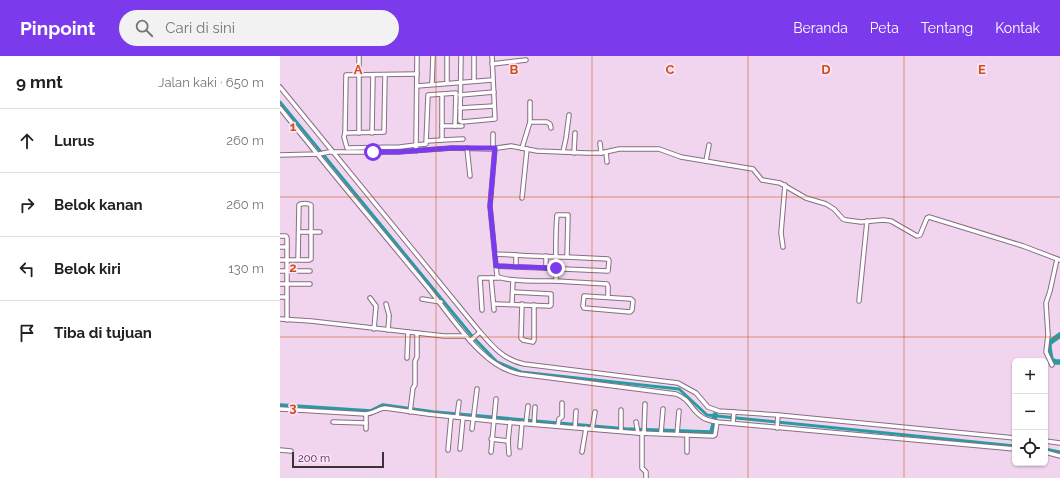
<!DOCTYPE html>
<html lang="id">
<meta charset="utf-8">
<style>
:root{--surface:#fff;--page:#f2f2f2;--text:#202124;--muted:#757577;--line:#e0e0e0;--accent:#7c3aed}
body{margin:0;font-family:Raleway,sans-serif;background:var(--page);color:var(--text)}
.controls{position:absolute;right:12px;bottom:12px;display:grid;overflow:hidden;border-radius:6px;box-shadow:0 1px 3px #0004}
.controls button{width:36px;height:36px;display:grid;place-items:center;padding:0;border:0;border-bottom:1px solid var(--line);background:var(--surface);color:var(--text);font:20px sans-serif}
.scale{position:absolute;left:12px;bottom:10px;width:92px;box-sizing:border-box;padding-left:4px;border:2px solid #3c313b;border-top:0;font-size:11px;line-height:14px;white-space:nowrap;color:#3c313b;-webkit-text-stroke:3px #fee2fb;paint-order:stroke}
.stop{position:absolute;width:12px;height:12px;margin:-9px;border:3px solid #7c3aed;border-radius:50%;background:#fff}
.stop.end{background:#7c3aed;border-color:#fff;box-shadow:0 1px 4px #0008}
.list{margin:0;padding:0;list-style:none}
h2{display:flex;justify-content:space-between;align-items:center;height:52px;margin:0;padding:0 16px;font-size:17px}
h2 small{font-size:13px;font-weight:400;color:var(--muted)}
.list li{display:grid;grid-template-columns:26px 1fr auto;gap:12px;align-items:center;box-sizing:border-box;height:64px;padding:0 16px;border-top:1px solid var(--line)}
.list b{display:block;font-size:15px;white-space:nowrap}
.list em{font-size:13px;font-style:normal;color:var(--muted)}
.icon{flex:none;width:22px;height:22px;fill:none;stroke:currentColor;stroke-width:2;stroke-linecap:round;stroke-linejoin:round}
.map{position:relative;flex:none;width:780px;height:422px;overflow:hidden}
header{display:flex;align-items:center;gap:24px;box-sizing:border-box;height:56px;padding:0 20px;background:var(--accent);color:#fff}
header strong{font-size:19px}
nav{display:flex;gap:22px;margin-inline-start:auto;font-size:14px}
.search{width:280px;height:36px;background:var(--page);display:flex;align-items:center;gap:10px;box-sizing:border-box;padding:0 14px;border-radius:22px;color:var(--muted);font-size:15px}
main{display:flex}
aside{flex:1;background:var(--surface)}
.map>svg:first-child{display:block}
</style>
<header>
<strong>Pinpoint</strong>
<div class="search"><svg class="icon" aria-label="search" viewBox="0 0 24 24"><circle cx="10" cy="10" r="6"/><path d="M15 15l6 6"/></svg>Cari di sini</div>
<nav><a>Beranda</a><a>Peta</a><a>Tentang</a><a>Kontak</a></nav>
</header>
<main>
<aside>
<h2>9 mnt<small>Jalan kaki · 650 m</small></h2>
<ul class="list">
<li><svg class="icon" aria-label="ahead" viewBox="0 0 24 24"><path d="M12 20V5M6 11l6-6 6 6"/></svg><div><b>Lurus</b></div><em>260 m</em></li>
<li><svg class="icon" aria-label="right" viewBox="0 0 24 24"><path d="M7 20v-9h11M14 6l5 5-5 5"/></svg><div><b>Belok kanan</b></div><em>260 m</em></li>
<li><svg class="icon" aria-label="left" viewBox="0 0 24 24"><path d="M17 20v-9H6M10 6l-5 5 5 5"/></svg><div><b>Belok kiri</b></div><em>130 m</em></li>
<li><svg class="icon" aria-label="arrive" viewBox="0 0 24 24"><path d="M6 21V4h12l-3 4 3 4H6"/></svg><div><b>Tiba di tujuan</b></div></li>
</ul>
</aside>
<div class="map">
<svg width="780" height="422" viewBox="0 0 780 422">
<rect width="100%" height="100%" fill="#f1d5ee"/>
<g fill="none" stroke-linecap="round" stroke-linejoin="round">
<g stroke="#279ca3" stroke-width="3">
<polyline points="0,46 192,280 217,306 241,316 399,333 427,359 735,390"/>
<polyline points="765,393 780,396"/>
</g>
<g stroke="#279ca3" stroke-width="5.5">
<polyline points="780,279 769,287 769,292 771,304 776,306 780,306"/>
<polyline points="0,350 91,356 103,350 153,357 345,374 430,377 432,376 434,368"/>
<polyline points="434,363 435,359"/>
</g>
<defs>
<g id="street">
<polyline points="79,0 79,77"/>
<polyline points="167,0 167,27"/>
<polyline points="181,0 180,65 182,66 215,63 212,0"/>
<polyline points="212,8 246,4"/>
<polyline points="105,19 104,76 65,77 66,19 137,18"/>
<polyline points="194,25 194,0"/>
<polyline points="152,28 153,0"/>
<polyline points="137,30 212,24"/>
<path d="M0,31L200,276C213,291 224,304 244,308L398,327L416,337L428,351L439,355L498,359L735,382"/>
<polyline points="180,39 214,36"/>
<path d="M0,52C47,111 95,168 143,226C162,248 178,274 199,294C210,305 224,315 240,318L396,338C411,344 410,353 422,361C426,364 432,365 437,366L735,393"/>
<polyline points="180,52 214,50"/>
<polyline points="250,66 267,66 270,68 271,72"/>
<polyline points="175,70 182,70"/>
<polyline points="65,77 64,81 67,92 120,91 136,89 137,0"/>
<polyline points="92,77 93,19"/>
<polyline points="162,84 183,83"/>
<polyline points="147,85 162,84 162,70"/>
<polyline points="320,87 321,97"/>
<polyline points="187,92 190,120"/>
<polyline points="213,92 213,78"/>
<path d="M215,92L210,150L217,220C225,226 264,225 276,225"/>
<polyline points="242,92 250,66 250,46"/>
<polyline points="136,95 136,89 146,88 148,39 176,37 175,70 162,70 162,38"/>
<polyline points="283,96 286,82 289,59"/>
<polyline points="326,96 327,106"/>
<polyline points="294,97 295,77"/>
<polyline points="0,99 39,98 49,96 118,96 172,92 210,93 231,90 257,95 307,97 321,97 339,93 379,93 401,101 473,113 482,124 500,127 526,142 546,148 554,153 563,163 566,164 581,166 603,164 611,165 637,180 640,179 647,162 649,161 743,190 780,204"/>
<polyline points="426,105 429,89"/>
<polyline points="242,142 247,93"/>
<polyline points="19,176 40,176"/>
<polyline points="0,180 6,180 7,182 7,264"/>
<polyline points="0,191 7,191"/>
<polyline points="503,191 501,177 505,129"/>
<path d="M215,198C239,199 263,201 287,201L288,159H277C275,181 276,203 276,225L327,228L328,230V241"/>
<path d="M0,204H29L31,203V149C28,147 21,147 19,149L18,204"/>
<polyline points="216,210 328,215 329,205 328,203 287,201"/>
<polyline points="236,211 236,199"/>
<polyline points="266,212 266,200"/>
<polyline points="0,215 30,215"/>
<polyline points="211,222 214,254"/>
<polyline points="0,228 30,228"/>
<polygon points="304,240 351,243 353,245 352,254 350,256 304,252 303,250"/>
<polyline points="0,241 7,241"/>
<polyline points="90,242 96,250 94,273"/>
<polyline points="142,243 161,246"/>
<polyline points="579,245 587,165"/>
<polyline points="106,248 109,259"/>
<polyline points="214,248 270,250 271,249 271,238 233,236"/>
<polyline points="232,248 233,224"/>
<polyline points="242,248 241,282 243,284 253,286 254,284 254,249"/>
<polyline points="202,254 200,222 219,222"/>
<polyline points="0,263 31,265 164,280 186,280"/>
<polyline points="108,274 109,261"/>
<polyline points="190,285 200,276"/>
<polyline points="127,302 128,276"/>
<polyline points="772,309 766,296 768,279 766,247 770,235 777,203"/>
<path d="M0,353L86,358C95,357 99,352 105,352L148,358L213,365L358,377L433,380L435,379L437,366"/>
<polyline points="130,356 133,332 135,329 135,305 137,301 137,277"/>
<polyline points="177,361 179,346"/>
<polyline points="53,366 86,367"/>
<polyline points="356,366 358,377"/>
<polyline points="246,367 248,350"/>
<polyline points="453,367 454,356"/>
<polyline points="254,368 255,351"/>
<polyline points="278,370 279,363 282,361 282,347"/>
<polyline points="295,371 296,355"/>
<polyline points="497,372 498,359"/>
<polyline points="86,373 86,358"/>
<polyline points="192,373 197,333"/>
<polyline points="312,373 315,356"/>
<polyline points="341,375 341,354"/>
<polyline points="362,377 362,412 366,416 366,422"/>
<polyline points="364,377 365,348"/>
<polyline points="381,377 383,353"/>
<polyline points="397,378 399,355"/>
<polyline points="407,379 407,396"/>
<polyline points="211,383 228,385"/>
<polyline points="765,385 780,387"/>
<polyline points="240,391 242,367"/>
<polyline points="180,393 183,362"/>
<polyline points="0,394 11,395"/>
<polyline points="168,394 171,361"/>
<polyline points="211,396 216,343"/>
<polyline points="302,396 306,372"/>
<polyline points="765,396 780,400"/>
<polyline points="229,398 228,385 230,366"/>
</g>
</defs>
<use href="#street" stroke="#876e84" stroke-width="5.5"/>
<use href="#street" stroke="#fff" stroke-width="3.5"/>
</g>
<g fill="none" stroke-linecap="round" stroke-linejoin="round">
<polyline stroke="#7c3aed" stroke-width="5" points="93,96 118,96 172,92 215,92 210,150 216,210 276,212"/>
</g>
<path fill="none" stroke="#ce5313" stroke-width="1" stroke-opacity="0.55" d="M156,0V422M312,0V422M468,0V422M624,0V422M0,141H780M0,281H780"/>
<g font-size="13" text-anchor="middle" font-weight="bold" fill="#ce5313" stroke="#fee2fb" stroke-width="3.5" stroke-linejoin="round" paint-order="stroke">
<text x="78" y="18">A</text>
<text x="234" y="18">B</text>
<text x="390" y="18">C</text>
<text x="546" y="18">D</text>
<text x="702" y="18">E</text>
<text x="13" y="75">1</text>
<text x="13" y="216">2</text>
<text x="13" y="356">3</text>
</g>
</svg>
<div class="controls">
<button>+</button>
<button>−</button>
<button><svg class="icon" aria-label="locate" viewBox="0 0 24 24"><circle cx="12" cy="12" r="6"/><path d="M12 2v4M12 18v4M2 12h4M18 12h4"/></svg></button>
</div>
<div class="scale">200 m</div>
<div class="stop" style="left:93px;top:96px"></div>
<div class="stop end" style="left:276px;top:212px"></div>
</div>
</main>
